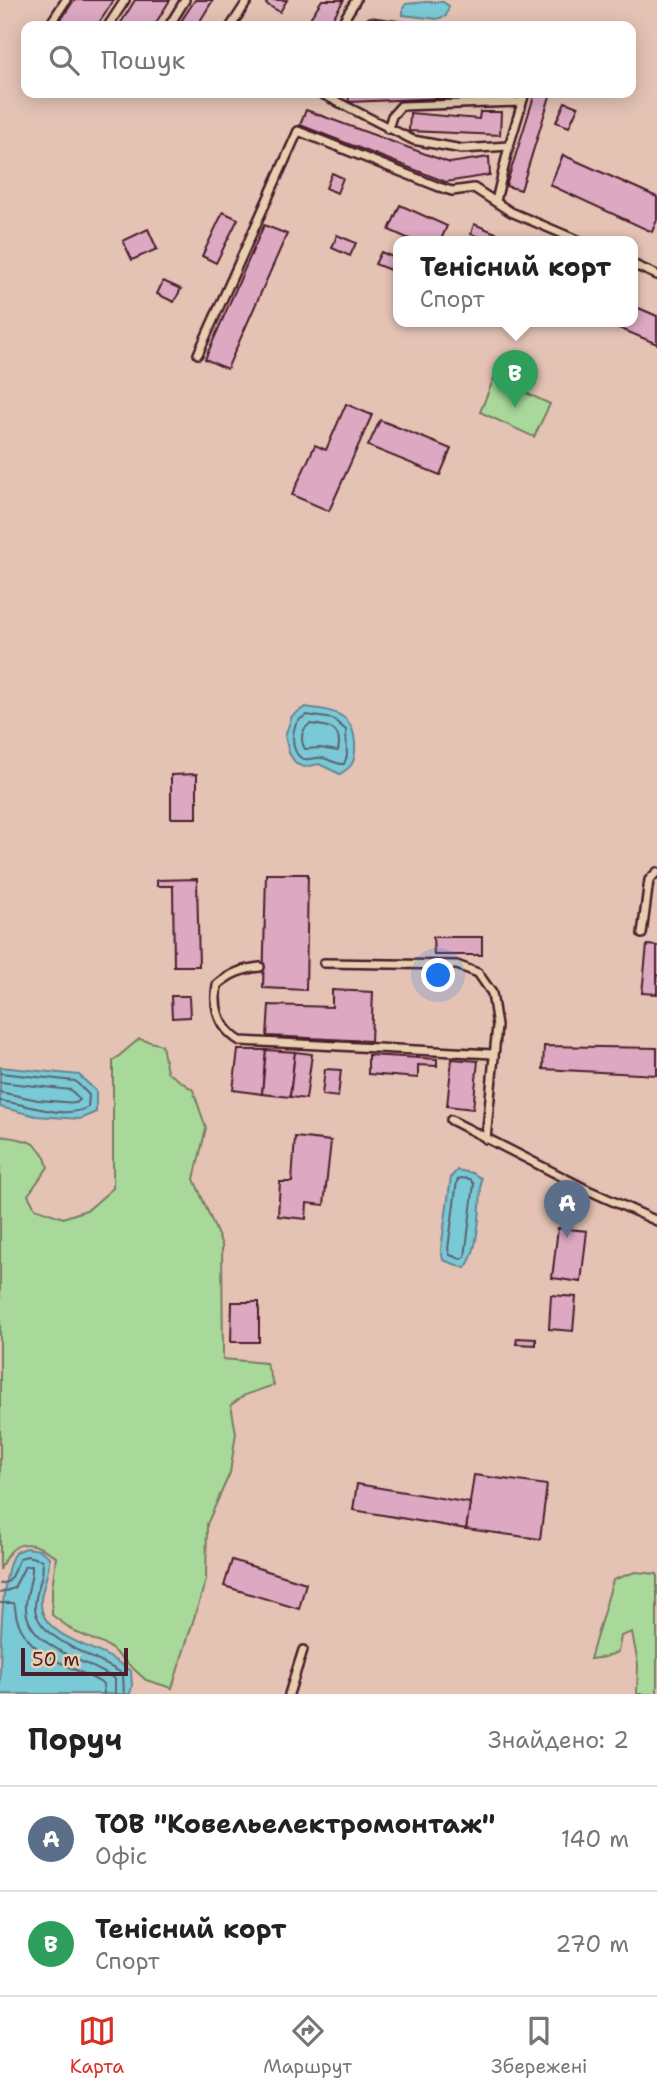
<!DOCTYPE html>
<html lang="uk">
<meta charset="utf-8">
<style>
:root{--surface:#fff;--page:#f6f6f6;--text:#222;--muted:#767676;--line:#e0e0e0;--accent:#d93025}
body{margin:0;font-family:"Shantell Sans",sans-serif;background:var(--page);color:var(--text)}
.scale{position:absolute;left:21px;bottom:18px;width:107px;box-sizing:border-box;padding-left:7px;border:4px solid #4a1f2b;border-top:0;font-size:19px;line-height:24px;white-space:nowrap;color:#4a1f2b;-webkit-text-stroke:5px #e7cfaf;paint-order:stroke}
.you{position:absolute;left:439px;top:976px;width:24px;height:24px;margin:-18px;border:5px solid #fff;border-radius:50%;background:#1a73e8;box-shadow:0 0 0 10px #1a73e833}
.badge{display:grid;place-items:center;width:46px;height:46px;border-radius:50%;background:var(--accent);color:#fff;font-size:23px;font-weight:700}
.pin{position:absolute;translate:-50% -58px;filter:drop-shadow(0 2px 4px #0008)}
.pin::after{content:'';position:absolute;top:37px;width:24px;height:21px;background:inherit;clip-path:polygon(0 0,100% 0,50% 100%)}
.popup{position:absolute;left:393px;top:236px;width:245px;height:91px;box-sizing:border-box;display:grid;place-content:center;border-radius:14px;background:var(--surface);filter:drop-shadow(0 2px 5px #0005);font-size:23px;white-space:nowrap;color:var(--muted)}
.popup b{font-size:26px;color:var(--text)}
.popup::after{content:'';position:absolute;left:50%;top:100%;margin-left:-14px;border:14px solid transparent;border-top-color:var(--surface)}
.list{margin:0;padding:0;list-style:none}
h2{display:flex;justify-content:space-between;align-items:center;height:91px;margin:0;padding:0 28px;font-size:30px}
h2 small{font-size:23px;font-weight:400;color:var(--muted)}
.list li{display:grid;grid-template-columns:46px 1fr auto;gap:21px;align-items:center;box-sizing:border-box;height:105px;padding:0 28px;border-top:2px solid var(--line)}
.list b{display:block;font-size:26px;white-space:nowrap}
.list p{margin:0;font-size:23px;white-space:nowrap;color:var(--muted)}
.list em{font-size:23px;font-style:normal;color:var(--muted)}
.icon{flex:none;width:38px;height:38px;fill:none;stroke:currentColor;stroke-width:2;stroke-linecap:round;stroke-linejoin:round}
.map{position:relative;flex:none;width:657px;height:1694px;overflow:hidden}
.search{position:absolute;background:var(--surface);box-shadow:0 4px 18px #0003;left:21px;right:21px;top:21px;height:77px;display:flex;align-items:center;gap:18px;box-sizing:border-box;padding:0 24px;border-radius:14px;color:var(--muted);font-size:26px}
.sheet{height:301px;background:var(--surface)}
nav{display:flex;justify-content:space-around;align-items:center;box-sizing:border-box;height:98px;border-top:2px solid var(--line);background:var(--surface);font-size:19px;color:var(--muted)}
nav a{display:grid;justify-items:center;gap:4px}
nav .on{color:var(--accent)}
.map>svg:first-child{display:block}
</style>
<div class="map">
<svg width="657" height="1694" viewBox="0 0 657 1694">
<rect width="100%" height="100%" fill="#e4c3b5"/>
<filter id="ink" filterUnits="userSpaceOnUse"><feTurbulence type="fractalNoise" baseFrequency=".0143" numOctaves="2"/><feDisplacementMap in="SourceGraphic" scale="14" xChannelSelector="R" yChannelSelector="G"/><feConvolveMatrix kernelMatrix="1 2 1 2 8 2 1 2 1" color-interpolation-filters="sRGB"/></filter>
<g filter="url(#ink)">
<g fill="#a8d99a" stroke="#797c62" stroke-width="2">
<polygon points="494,378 550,404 534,437 480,412"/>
<path d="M139,1039L162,1045L167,1072L193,1090L206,1128L194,1179L222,1245L223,1359L266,1363L274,1385L245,1395L231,1405L236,1433L230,1473L207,1524L206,1580L172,1688L146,1680L108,1646L75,1632L52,1615V1589L56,1557C32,1539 12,1537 0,1570V1136C24,1139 42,1140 48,1167L28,1195L35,1208L63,1218L89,1209L113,1188V1061Z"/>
<polygon points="635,1572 657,1574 657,1694 637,1694 638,1664 632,1632 621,1636 618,1652 605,1657 590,1659 613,1580"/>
</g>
<g fill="#7ac9d6" stroke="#678592" stroke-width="2">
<polygon points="426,2 443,2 449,6 446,16 437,19 403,15 403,8 406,4"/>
<path d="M305,707C337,711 357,714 355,752C354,764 350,768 340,774L319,764L304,767L296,764L289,753L285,736L292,716Z"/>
<polygon points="0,1067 79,1075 96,1091 96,1112 80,1119 36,1116 0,1107"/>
<path d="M457,1170L472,1173L481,1178C481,1200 479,1253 465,1268L443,1260L441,1249L451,1177Z"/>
<path d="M26,1548L40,1550L49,1557C51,1575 37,1593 42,1611C48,1636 93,1647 113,1659C119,1663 125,1667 131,1671L132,1686L130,1694H0C0,1665 0,1570 15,1553C18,1550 22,1550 26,1548Z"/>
</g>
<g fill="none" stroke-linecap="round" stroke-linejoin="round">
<g stroke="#5d636f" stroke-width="2">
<path d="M307,715L333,719L346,730L347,756L344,764C337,765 331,760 323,758C316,756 307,762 301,758C291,751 291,730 298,721C300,718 304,717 307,715Z"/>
<path d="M310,724C330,726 343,728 338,751L320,748L305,749C300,740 301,729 310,724Z"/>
<path d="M0,1073L75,1081L89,1095L88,1107C63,1121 27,1103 0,1101"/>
<polyline points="0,1082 71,1090 80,1100 76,1103 38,1100 0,1092"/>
<polygon points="460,1178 470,1179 474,1184 465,1257 461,1259 450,1255 448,1249 457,1181"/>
<path d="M0,1584L9,1581L20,1558L27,1556L42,1560C46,1575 34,1592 35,1608C37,1640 100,1658 123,1674L124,1694"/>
<path d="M0,1593L14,1588L25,1566H32C33,1580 25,1594 26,1609C28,1647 88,1661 115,1679V1694"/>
<path d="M0,1603H14C16,1608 15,1613 17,1619C29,1658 73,1665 103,1684L104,1694"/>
</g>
</g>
<g fill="#dca8c2" stroke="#4a1f2b" stroke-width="2">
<polygon points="74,0 114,0 97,26 57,26"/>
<polygon points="135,0 170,0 154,26 119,26"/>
<polygon points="195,0 213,0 197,26 178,26"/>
<polygon points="268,0 287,0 280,12 266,4"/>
<polygon points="322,0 344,0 328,26 305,26"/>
<polygon points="370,17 434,26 355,26"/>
<polygon points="348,93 514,93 514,95 349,102"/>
<polygon points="535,93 551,93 521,190 506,186"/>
<polygon points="565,102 578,107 569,127 556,122"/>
<polygon points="306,110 450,163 489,157 490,175 446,182 300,125"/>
<polygon points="480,112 501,112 500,135 409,131 410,113 479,119"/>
<polygon points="563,155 657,197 657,220 652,232 550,185"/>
<polygon points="332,173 343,178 337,193 326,188"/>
<polygon points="400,205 447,226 440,242 416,242 389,230"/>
<polygon points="223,212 238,219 216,263 202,256"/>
<polygon points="474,224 496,233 492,242 471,234"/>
<polygon points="264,225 287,234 227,369 205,359"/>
<polygon points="148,229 157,249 132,260 123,241"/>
<polygon points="337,235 356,243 350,256 332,248"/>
<polygon points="381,252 395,258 390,270 375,264"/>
<polygon points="163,281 181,289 174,302 157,294"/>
<polygon points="634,306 657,316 657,344 614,326 616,322 632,322 632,308"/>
<polygon points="346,404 372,415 329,511 292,495 315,445 326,450"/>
<polygon points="380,420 451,449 440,475 368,446"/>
<polygon points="197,774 197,818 171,818 171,775"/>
<polygon points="266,874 308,874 306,990 263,988"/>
<polygon points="197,879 199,966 174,966 173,886 157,886 157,880"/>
<polygon points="433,937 482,937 482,955 434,955"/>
<polygon points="647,945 657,946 657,994 642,993"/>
<polygon points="332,990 373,992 371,1041 267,1036 269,1005 332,1007"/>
<polygon points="171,996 189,996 190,1017 172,1018"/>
<polygon points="544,1046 657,1048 657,1075 543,1069"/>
<polygon points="238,1050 266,1050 262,1094 233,1090"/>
<polygon points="266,1050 295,1052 290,1097 262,1094"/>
<polygon points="295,1052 312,1054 306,1099 290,1097"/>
<polygon points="368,1055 437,1059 437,1066 418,1065 418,1078 368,1074"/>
<polygon points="452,1059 478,1061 473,1109 447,1106"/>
<polygon points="325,1069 341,1070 338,1097 322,1095"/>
<polygon points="295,1137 331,1141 324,1205 307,1203 306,1219 278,1216 280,1182 292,1182"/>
<polygon points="558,1228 587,1231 581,1282 552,1278"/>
<polygon points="551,1295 576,1297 573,1331 549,1329"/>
<polygon points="232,1302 259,1302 259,1342 231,1342"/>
<polygon points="517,1338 536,1339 536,1345 516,1344"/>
<polygon points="474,1475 547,1485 540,1539 466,1529"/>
<polygon points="357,1484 470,1503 466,1529 353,1510"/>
<polygon points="232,1560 306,1583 299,1609 224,1586"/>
</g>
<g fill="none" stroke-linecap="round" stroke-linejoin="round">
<defs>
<g id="service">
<polyline points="49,26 66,0"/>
<polyline points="108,26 125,0"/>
<polyline points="169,26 185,0"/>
<polyline points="231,26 248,0"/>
<polyline points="340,26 356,0"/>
<polyline points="320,93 413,140 462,149 509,146"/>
<polyline points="388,129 392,116 401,106 521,102"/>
<polyline points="496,201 509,146 525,93"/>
<polyline points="632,264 657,275"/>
<polyline points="198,354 298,131 439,187 452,191 474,188 511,212 582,242"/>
<polyline points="642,934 649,880 657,872"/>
<polyline points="324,963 457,965 478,973 492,993 497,1026 486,1139"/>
<path d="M260,967C242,969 231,973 217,985C213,1009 219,1028 240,1041L493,1054"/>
<polyline points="451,1120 590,1191 657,1221"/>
<polyline points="289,1694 303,1650"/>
</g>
</defs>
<use href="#service" stroke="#4a1f2b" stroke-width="12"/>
<use href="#service" stroke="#e7cfaf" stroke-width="7"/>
</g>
</g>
</svg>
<div class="scale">50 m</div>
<div class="you"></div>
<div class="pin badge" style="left:567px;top:1238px;background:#5c6f8a">A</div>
<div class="pin badge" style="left:515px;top:408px;background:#2e9e5b">B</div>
<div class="popup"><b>Тенісний корт</b>Спорт</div>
<div class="search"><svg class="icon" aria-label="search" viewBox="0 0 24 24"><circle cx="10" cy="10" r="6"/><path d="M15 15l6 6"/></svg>Пошук</div>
</div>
<section class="sheet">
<h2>Поруч<small>Знайдено: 2</small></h2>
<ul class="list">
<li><span class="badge" style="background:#5c6f8a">A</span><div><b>ТОВ &quot;Ковельелектромонтаж&quot;</b><p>Офіс</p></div><em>140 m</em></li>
<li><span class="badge" style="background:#2e9e5b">B</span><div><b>Тенісний корт</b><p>Спорт</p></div><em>270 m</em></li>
</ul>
</section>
<nav>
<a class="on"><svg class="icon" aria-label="map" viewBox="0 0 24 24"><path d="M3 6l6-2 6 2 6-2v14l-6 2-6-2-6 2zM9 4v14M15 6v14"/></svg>Карта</a>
<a><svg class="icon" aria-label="directions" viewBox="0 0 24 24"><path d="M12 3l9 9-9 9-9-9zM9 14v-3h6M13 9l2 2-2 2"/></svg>Маршрут</a>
<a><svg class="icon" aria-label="saved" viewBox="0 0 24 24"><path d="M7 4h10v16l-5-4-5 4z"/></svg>Збережені</a>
</nav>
